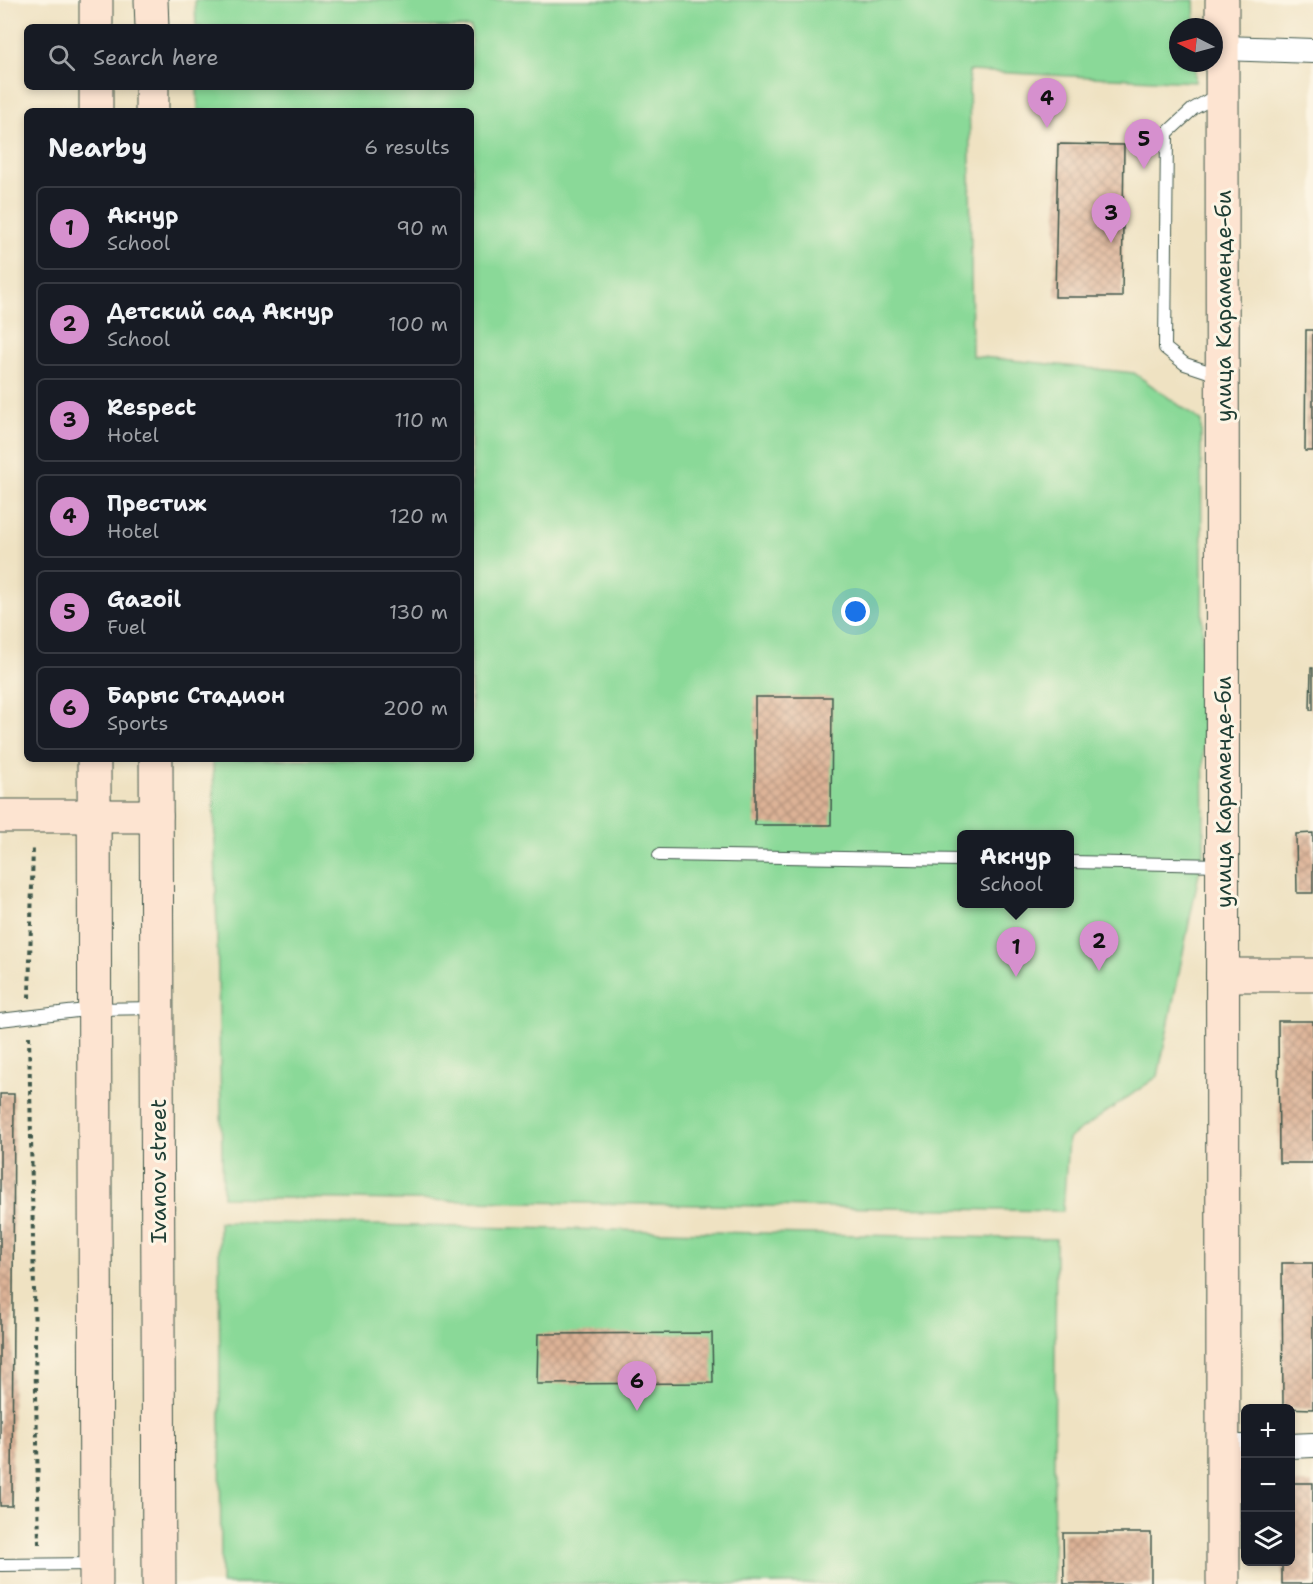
<!DOCTYPE html>
<meta charset="utf-8">
<style>
:root{--surface:#171b24;--page:#242831;--text:#f1f3f6;--muted:#9ea1a6;--line:#363941;--accent:#d690ce}
body{margin:0;font-family:"Shantell Sans",sans-serif;background:var(--page);color:var(--text)}
.controls{position:absolute;right:18px;bottom:18px;display:grid;overflow:hidden;border-radius:9px;box-shadow:0 3px 9px #0003}
.controls button{width:54px;height:54px;display:grid;place-items:center;padding:0;border:0;border-bottom:2px solid var(--line);background:var(--surface);color:var(--text);font:30px sans-serif}
.compass{position:absolute;left:1169px;top:18px;width:54px;height:54px;border-radius:50%;background:var(--surface);box-shadow:0 3px 9px #0003;rotate:276deg}
.you{position:absolute;left:856px;top:612px;width:21px;height:21px;margin:-15px;border:4px solid #fff;border-radius:50%;background:#1a73e8;box-shadow:0 0 0 9px #1a73e833}
.badge{display:grid;place-items:center;width:39px;height:39px;border-radius:50%;background:var(--accent);color:#111;font-size:20px;font-weight:700}
.pin{position:absolute;translate:-50% -50px;filter:drop-shadow(0 2px 3px #0008)}
.pin::after{content:'';position:absolute;top:32px;width:21px;height:18px;background:inherit;clip-path:polygon(0 0,100% 0,50% 100%)}
.popup{position:absolute;left:957px;top:830px;width:117px;height:78px;box-sizing:border-box;display:grid;place-content:center;border-radius:9px;background:var(--surface);filter:drop-shadow(0 2px 4px #0005);font-size:20px;white-space:nowrap;color:var(--muted)}
.popup b{font-size:22px;color:var(--text)}
.popup::after{content:'';position:absolute;left:50%;top:100%;margin-left:-12px;border:12px solid transparent;border-top-color:var(--surface)}
.list{margin:0;padding:0;list-style:none}
h2{display:flex;justify-content:space-between;align-items:center;height:78px;margin:0;padding:0 24px;font-size:26px}
h2 small{font-size:20px;font-weight:400;color:var(--muted)}
.list li{display:grid;grid-template-columns:39px 1fr auto;gap:18px;align-items:center;box-sizing:border-box;height:84px;margin:0 12px 12px;padding:0 12px;border:2px solid var(--line);border-radius:9px}
.list b{display:block;font-size:22px;white-space:nowrap}
.list p{margin:0;font-size:20px;white-space:nowrap;color:var(--muted)}
.list em{font-size:20px;font-style:normal;color:var(--muted)}
.icon{flex:none;width:33px;height:33px;fill:none;stroke:currentColor;stroke-width:2;stroke-linecap:round;stroke-linejoin:round}
.map{position:relative;flex:none;width:1313px;height:1584px;overflow:hidden}
.search{position:absolute;background:var(--surface);box-shadow:0 3px 9px #0003;left:24px;top:24px;width:450px;height:66px;display:flex;align-items:center;gap:15px;box-sizing:border-box;padding:0 21px;border-radius:9px;color:var(--muted);font-size:22px}
.panel{position:absolute;background:var(--surface);box-shadow:0 3px 9px #0003;left:24px;top:108px;width:450px;height:654px;border-radius:9px}
.map>svg:first-child{display:block}
</style>
<div class="map">
<svg width="1313" height="1584" viewBox="0 0 1313 1584">
<defs>
<pattern id="building-cross-hatch" width="8" height="8" patternUnits="userSpaceOnUse" patternTransform="scale(1.5)"><rect width="8" height="8" fill="#ddb296"/><path d="M0 0l8 8M0 8l8-8" fill="none" stroke="#b3927b"/></pattern>
</defs>
<rect width="100%" height="100%" fill="#fcf5e5"/>
<filter id="ink" filterUnits="userSpaceOnUse"><feTurbulence type="fractalNoise" baseFrequency=".0167" numOctaves="2"/><feDisplacementMap in="SourceGraphic" scale="12" xChannelSelector="R" yChannelSelector="G"/><feConvolveMatrix kernelMatrix="1 2 1 2 8 2 1 2 1" color-interpolation-filters="sRGB"/></filter>
<filter id="wash" filterUnits="userSpaceOnUse"><feTurbulence type="fractalNoise" baseFrequency=".008" numOctaves="4" result="noise"/><feDisplacementMap in="SourceGraphic" scale="24" xChannelSelector="R" yChannelSelector="G"/><feGaussianBlur stdDeviation="1.35" result="paint"/><feColorMatrix in="noise" values="0 0 0 0 0 0 0 0 0 0 0 0 0 0 0 0 0 1.4 0 .05"/><feComposite in="paint" operator="in"/></filter>
<g filter="url(#wash)">
<rect width="100%" height="100%" fill="#efe2c2"/>
<g fill="#8ad998" stroke="#548b66" stroke-width="1.5" fill-rule="evenodd">
<path d="M195,0H1194L1195,27H1178V63H1195V82L969,71L972,356L1134,373L1201,421L1204,849L1158,1076L1068,1139L1063,1211L223,1197L213,759H471V111H198L197,87H471V27H196ZM962,834H1070V904H962Z"/>
<polygon points="219,1222 1056,1239 1053,1584 221,1584"/>
</g>
<g id="blocks">
<g fill="url(#building-cross-hatch)">
<polygon points="1058,144 1124,145 1122,297 1055,297"/>
<polygon points="1306,330 1313,330 1313,451 1305,451"/>
<polygon points="1311,668 1313,668 1313,710 1310,710"/>
<polygon points="755,697 832,697 831,825 755,825"/>
<polygon points="1313,833 1313,893 1297,893 1296,834"/>
<polygon points="1278,1021 1313,1021 1313,1163 1279,1163"/>
<polygon points="0,1094 14,1094 12,1506 0,1506"/>
<polygon points="1282,1263 1313,1263 1313,1409 1283,1408"/>
<polygon points="712,1333 713,1383 537,1384 538,1334"/>
<polygon points="1290,1483 1313,1483 1313,1584 1282,1584 1282,1562 1290,1562"/>
<polygon points="1063,1533 1151,1533 1151,1584 1064,1584"/>
</g>
</g>
</g>
<g filter="url(#ink)">
<use href="#blocks" fill-opacity="0" stroke="#3e5649" stroke-width="1.5"/>
<g fill="none" stroke-linecap="round" stroke-linejoin="round">
<defs>
<g id="lane">
<polyline points="1219,94 1193,109 1167,133 1165,348 1185,364 1221,376"/>
<polyline points="659,855 962,860"/>
<polyline points="1070,862 1222,865"/>
<polyline points="0,1020 94,1009 157,1008"/>
<polyline points="0,1565 95,1564"/>
</g>
<g id="street">
<polyline points="1222,48 1313,51"/>
<polyline points="1290,1446 1313,1445"/>
<polyline points="1223,1447 1246,1447"/>
</g>
<g id="secondary">
<polyline points="151,0 152,27"/>
<polyline points="1222,0 1223,1584"/>
<polyline points="96,27 96,0"/>
<polyline points="152,87 152,111"/>
<polyline points="96,111 96,87"/>
<polyline points="94,759 96,1584"/>
<polyline points="156,759 159,1584"/>
<polyline points="0,816 156,816"/>
<polyline points="1223,975 1313,975"/>
</g>
</defs>
<use href="#lane" stroke="#3e5649" stroke-width="14"/>
<use href="#street" stroke="#3e5649" stroke-width="26"/>
<use href="#secondary" stroke="#3e5649" stroke-width="35"/>
<g stroke="#3e5649" stroke-width="4" stroke-dasharray="4.5 4.5" stroke-linecap="butt">
<polyline points="29,998 33,847"/>
<polyline points="29,1036 39,1544"/>
</g>
<use href="#lane" stroke="#fff" stroke-width="12"/>
<use href="#street" stroke="#fff" stroke-width="24"/>
<use href="#secondary" stroke="#fde4d1" stroke-width="33"/>
</g>
</g>
<g text-anchor="middle" stroke-width="6" stroke-linejoin="round" paint-order="stroke">
<g font-size="22" fill="#1f3d34" stroke="#fcf5e5">
<text transform="translate(1223 306) rotate(-90)" y="8">улица Караменде-би</text>
<text transform="translate(1223 792) rotate(-90)" y="8">улица Караменде-би</text>
<text transform="translate(158 1171) rotate(-90)" y="8">Ivanov street</text>
</g>
</g>
</svg>
<div class="controls">
<button>+</button>
<button>−</button>
<button><svg class="icon" aria-label="layers" viewBox="0 0 24 24"><path d="M12 4l9 5-9 5-9-5zM3 14l9 5 9-5"/></svg></button>
</div>
<svg class="compass" viewBox="-18 -18 36 36"><path d="M0-13l5 13h-10z" fill="#e53935"/><path d="M0 13l5-13h-10z" fill="#9ea1a6"/></svg>
<div class="you"></div>
<div class="pin badge" style="left:1016px;top:977px">1</div>
<div class="popup"><b>Акнур</b>School</div>
<div class="pin badge" style="left:1099px;top:971px">2</div>
<div class="pin badge" style="left:1111px;top:243px">3</div>
<div class="pin badge" style="left:1047px;top:128px">4</div>
<div class="pin badge" style="left:1144px;top:169px">5</div>
<div class="pin badge" style="left:637px;top:1411px">6</div>
<div class="search"><svg class="icon" aria-label="search" viewBox="0 0 24 24"><circle cx="10" cy="10" r="6"/><path d="M15 15l6 6"/></svg>Search here</div>
<section class="panel">
<h2>Nearby<small>6 results</small></h2>
<ul class="list">
<li><span class="badge">1</span><div><b>Акнур</b><p>School</p></div><em>90 m</em></li>
<li><span class="badge">2</span><div><b>Детский сад Акнур</b><p>School</p></div><em>100 m</em></li>
<li><span class="badge">3</span><div><b>Respect</b><p>Hotel</p></div><em>110 m</em></li>
<li><span class="badge">4</span><div><b>Престиж</b><p>Hotel</p></div><em>120 m</em></li>
<li><span class="badge">5</span><div><b>Gazoil</b><p>Fuel</p></div><em>130 m</em></li>
<li><span class="badge">6</span><div><b>Барыс Стадион</b><p>Sports</p></div><em>200 m</em></li>
</ul>
</section>
</div>
